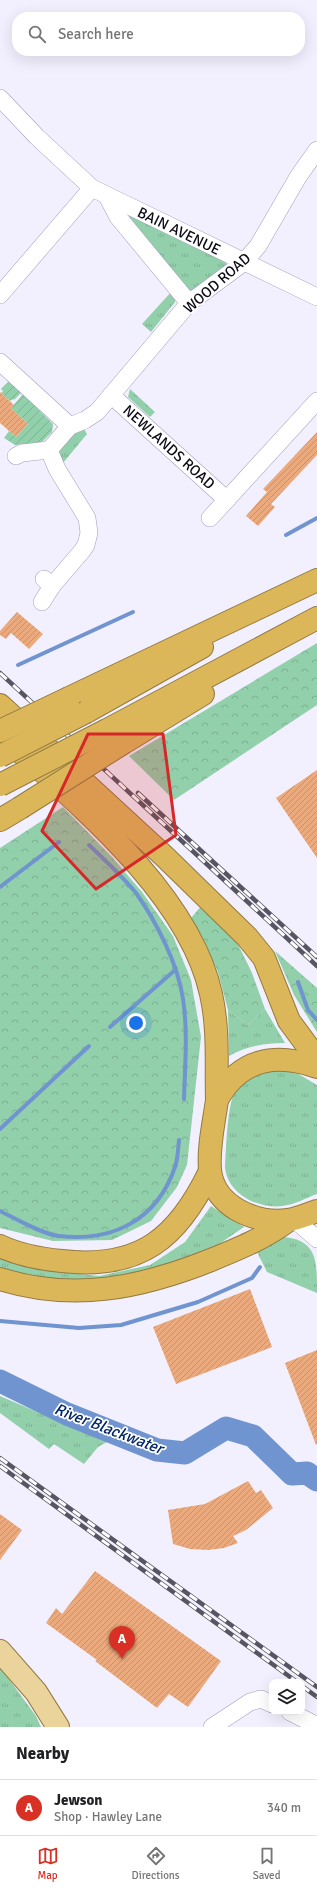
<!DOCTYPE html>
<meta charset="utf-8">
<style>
:root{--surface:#fff;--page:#f2f2f2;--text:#202124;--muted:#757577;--line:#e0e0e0;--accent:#d93025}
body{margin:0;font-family:Signika,sans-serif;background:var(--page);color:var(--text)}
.controls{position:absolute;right:12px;bottom:12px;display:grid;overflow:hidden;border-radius:8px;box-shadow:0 4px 16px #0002}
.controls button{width:36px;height:36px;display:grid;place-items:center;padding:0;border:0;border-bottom:1px solid var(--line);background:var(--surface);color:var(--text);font:20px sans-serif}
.you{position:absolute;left:136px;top:1023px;width:14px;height:14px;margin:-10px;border:3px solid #fff;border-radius:50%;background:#1a73e8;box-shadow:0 0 0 6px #1a73e833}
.badge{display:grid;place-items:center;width:26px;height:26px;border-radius:50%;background:var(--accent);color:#fff;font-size:13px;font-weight:700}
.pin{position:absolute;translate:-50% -33px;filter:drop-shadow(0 1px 2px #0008)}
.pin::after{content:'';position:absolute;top:21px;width:14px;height:12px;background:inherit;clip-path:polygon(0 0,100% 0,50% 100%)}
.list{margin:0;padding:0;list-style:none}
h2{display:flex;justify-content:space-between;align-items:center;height:52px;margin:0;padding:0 16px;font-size:17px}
h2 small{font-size:13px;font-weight:400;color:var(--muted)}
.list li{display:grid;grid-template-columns:26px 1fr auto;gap:12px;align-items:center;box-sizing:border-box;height:56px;padding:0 16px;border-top:1px solid var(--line)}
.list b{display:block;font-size:15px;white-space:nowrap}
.list p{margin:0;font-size:13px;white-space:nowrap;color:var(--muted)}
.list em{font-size:13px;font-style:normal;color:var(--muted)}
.icon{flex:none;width:22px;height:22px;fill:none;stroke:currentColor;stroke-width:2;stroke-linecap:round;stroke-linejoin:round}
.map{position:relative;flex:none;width:317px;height:1727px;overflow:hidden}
.search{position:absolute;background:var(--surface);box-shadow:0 4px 16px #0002;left:12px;right:12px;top:12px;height:44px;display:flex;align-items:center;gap:10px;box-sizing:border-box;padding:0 14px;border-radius:16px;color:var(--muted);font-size:15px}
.sheet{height:108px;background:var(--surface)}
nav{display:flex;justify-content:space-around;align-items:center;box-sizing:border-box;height:56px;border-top:1px solid var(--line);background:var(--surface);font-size:11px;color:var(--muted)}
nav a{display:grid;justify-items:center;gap:2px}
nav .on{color:var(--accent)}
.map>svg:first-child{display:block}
</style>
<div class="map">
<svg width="317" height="1727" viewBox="0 0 317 1727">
<defs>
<pattern id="grass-tufts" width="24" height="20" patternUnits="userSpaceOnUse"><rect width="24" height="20" fill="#92d0ab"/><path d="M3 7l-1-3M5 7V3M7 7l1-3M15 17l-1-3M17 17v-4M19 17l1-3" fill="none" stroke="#7db192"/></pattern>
<pattern id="forest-crowns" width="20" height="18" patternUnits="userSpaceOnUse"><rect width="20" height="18" fill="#92d0ab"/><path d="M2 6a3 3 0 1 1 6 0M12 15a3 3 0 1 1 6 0" fill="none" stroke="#7db192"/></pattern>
<pattern id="garden-furrows" width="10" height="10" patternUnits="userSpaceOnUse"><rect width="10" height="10" fill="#92d0ab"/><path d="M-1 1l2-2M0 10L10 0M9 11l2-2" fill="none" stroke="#7db192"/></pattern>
<pattern id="building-hatch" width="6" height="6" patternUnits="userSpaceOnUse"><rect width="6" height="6" fill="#ebaa7d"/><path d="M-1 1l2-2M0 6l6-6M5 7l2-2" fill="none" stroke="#c8916b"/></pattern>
</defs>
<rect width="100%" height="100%" fill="#f2f0fe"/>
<g fill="url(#grass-tufts)">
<polygon points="125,213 226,261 226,267 197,290 187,290"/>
<polygon points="172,291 175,296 175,302 151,332 142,324"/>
<polygon points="130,389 155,412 150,417 128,397"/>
<path d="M84,429L87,434L63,463L59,464C58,442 64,435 84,429Z"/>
<path d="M265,1009L285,1043C264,1043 247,1046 229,1056L228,1010L248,1025Z"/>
<path d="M273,1070L295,1072L317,1085V1194C306,1198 294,1205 282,1206C258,1209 228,1194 225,1168C226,1150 227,1103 236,1089C244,1077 260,1074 273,1070Z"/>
<polygon points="211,1206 244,1227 206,1253 117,1280 59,1283 0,1270 0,1256 52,1271 99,1276 150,1265 185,1242"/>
<path d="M283,1237C317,1240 317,1260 317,1293L267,1272L256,1250Z"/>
<polygon points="0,1396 107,1442 98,1447 84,1464 54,1444 49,1449 0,1413"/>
<polygon points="0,1667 36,1716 41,1727 0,1727"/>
</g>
<g fill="url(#forest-crowns)">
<polygon points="317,643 317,705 174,800 129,756"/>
<polygon points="63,807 112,857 142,892 173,936 191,980 201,1037 187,1165 177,1187 151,1221 112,1240 53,1241 0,1228 0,848"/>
<polygon points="202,905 235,938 252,973 265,1009 248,1025 228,1010 218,972 203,938 191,918"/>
<polygon points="275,951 317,988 317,1032 294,995"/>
</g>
<g fill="url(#garden-furrows)">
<polygon points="9,381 22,392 14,400 13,399 10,401 1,393 3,391 1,389"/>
<polygon points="23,394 53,424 52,432 41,443 15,445 4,438 9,431 16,437 28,424 11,408"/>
</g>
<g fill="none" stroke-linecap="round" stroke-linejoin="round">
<g stroke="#7094cf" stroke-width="4">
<polyline points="286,535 317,518"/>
<polyline points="18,665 133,612"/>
<path d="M89,845C105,860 122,876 136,893C156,921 178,964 183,999C188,1032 185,1066 184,1099"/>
<polyline points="0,887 59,842"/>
<polyline points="298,982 308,1010 317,1020"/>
<polyline points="110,1027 175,970"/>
<polyline points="0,1129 89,1046"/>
<path d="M0,1211C16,1219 42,1234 59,1236C113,1242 157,1220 175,1167C178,1159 178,1149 179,1140"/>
<polyline points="0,1321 79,1328 121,1325 198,1302 252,1278 260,1267"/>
</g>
<polyline stroke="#7094cf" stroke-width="23" points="0,1381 67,1414 157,1450 185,1453 226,1428 253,1436 292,1474 307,1473 317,1480"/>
</g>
<g fill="url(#building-hatch)">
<polygon points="0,392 14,405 11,408 28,424 16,437 0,423"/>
<polygon points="317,432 317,455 271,504 275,507 258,526 246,516 267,492 263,489"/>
<polygon points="17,612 43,634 29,649 11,633 6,639 0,635 0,631"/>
<polygon points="317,770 317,858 276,798"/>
<polygon points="250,1289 272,1347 176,1384 153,1327"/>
<polygon points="317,1350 317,1444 316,1445 285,1363"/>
<polygon points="248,1481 256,1493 261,1490 273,1508 246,1530 233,1536 238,1543 224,1548 208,1550 190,1549 173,1544 168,1510 205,1504"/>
<polygon points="0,1514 22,1530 0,1560"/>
<polygon points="95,1571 221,1661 188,1707 169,1694 157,1708 95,1661 97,1660 46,1623 56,1608 62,1614"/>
</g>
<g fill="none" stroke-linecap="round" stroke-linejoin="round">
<defs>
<g id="minor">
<polyline points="0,98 37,137 92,188 317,297"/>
<polyline points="107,196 118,217 189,303"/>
<polyline points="0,295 92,188"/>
<polyline points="0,362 70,426"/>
<polyline points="111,395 227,500"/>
<polyline points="16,456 22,453 49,450"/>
<polyline points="210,518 317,401"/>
<polyline points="44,579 52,586 82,551 86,545 89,533 87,518 57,469 49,450 70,426 85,420 97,412 189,303 243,263 258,246 298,177 317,150"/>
<polyline points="42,602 52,586"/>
<polyline points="294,1219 317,1239"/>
<polyline points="290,1712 312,1723"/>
<polyline points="212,1727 250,1702 261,1699 272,1704"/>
</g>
<polyline id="major" points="0,1651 36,1692 58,1727"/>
<g id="highway">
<polyline points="69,698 317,580"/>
<polyline points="0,705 164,856 247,937 264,958 289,1021 317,1059"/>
<polyline points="86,712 202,647"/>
<polyline points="107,730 317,618"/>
<path d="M3,736C76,802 189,893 211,994C219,1029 216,1064 217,1100"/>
<polyline points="123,743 203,694"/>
<polyline points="0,820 20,808"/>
<path d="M317,1067C275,1052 239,1059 217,1100C214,1122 208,1147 210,1170C214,1207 256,1224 288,1220C297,1219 308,1214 317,1211"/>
<path d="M0,1246C19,1255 41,1259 62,1261C140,1270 178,1238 210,1171"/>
<path d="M0,1279C73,1302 141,1288 211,1260C238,1249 265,1238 289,1220"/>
</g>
</defs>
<use href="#minor" stroke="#a29dbe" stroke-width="18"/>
<use href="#major" stroke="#937a42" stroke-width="24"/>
<use href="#highway" stroke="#937a42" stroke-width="24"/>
<use href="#minor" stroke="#fff" stroke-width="17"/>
<use href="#major" stroke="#ead49c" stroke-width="22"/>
<use href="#highway" stroke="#dcb75a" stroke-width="22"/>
<defs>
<g id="rail">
<polyline points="0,673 317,966"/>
<polyline points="138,793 317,957"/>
<polyline points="0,1458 317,1687"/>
<polyline points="0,1466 297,1682"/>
<polyline points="302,1686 317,1697"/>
</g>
</defs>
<use href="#rail" stroke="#575561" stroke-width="4.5"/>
<use href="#rail" stroke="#fff" stroke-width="3" stroke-dasharray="9" stroke-linecap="butt"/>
<defs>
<g id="highway-bridge">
<polyline points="0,731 69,698"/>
<polyline points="0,756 86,712"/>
<polyline points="0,785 107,730"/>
<polyline points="20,808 123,743"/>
</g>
</defs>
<use href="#highway-bridge" stroke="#937a42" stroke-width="24" stroke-linecap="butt"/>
<use href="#highway-bridge" stroke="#dcb75a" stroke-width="22"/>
</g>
<path fill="#d62828" fill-opacity="0.2" stroke="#d62828" stroke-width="3" stroke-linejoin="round" d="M88,734H163L176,835L96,889L42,831Z"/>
<g text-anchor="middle" stroke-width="3.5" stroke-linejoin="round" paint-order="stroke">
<g font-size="15" fill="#0c0a15" stroke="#fff">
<text transform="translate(179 231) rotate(26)" y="5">BAIN AVENUE</text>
<text transform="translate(217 283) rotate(-41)" y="5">WOOD ROAD</text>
<text transform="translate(169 447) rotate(42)" y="5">NEWLANDS ROAD</text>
</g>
<g font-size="16" font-style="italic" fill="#002569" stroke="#fff">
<text transform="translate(109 1428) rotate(21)" y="6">River Blackwater</text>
</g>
</g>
</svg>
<div class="controls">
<button><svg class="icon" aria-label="layers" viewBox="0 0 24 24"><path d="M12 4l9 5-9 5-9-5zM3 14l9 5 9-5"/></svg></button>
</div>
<div class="you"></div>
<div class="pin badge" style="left:122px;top:1659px">A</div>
<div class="search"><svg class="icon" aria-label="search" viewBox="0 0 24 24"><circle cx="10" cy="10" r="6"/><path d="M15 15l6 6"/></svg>Search here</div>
</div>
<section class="sheet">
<h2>Nearby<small></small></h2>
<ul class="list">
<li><span class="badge">A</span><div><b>Jewson</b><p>Shop · Hawley Lane</p></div><em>340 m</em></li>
</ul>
</section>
<nav>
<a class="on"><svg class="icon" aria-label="map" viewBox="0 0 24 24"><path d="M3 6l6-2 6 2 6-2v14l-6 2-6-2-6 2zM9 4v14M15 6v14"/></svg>Map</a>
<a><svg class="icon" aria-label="directions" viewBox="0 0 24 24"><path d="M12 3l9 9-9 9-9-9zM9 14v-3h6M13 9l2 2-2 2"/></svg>Directions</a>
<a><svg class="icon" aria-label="saved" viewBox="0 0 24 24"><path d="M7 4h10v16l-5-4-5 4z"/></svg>Saved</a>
</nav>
